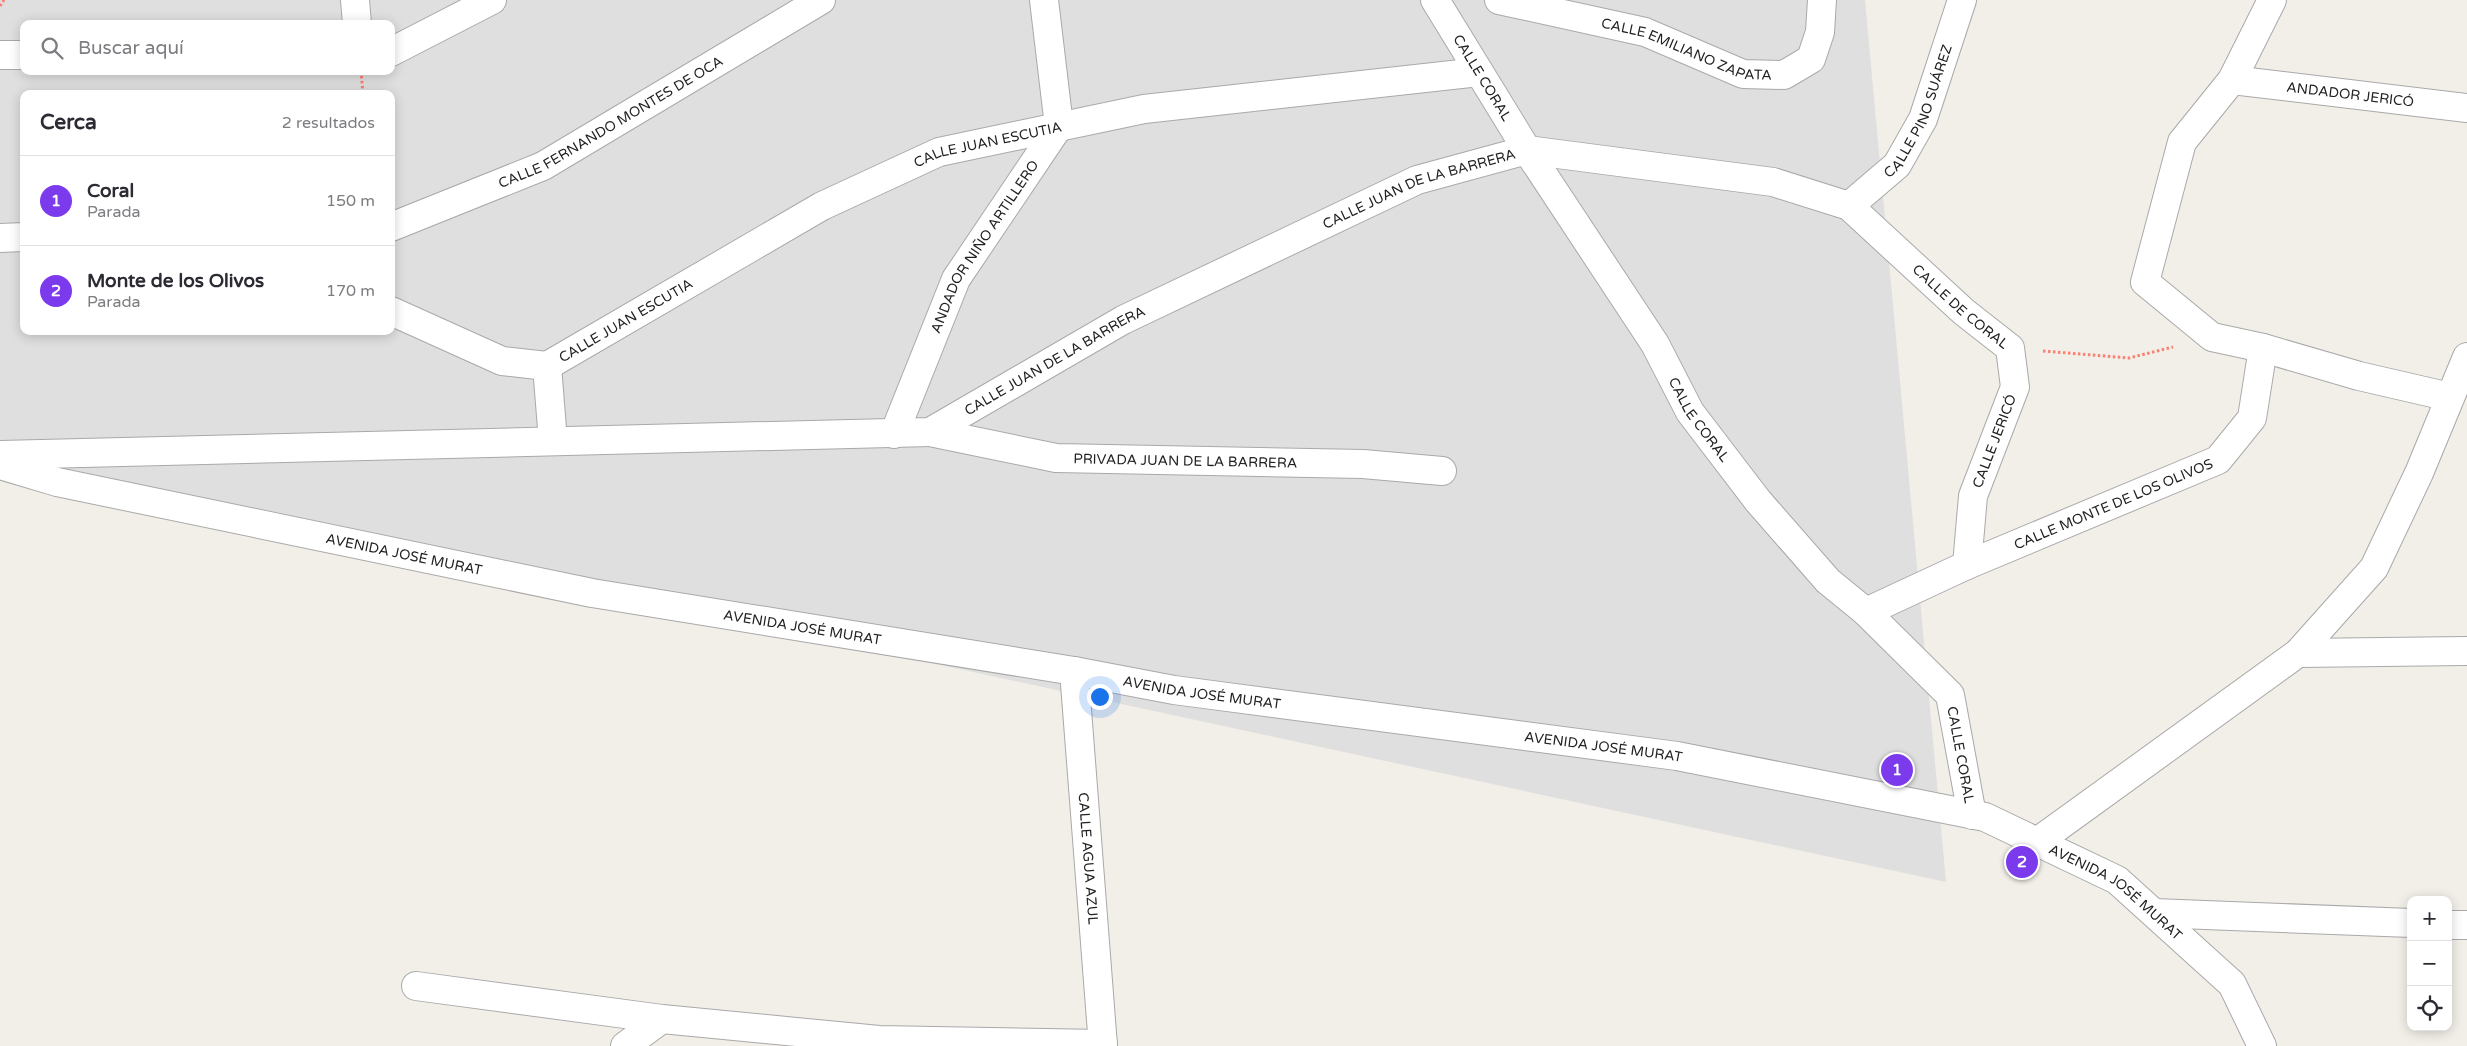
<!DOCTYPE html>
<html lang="es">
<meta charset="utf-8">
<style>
:root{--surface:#fff;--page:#f2f2f3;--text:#2b2b33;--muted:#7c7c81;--line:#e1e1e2;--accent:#7c3aed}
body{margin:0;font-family:"Varela Round",sans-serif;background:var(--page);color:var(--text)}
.controls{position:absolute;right:15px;bottom:15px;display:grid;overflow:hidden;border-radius:10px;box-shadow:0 2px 12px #0003}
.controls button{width:45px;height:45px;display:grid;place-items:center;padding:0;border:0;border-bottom:1px solid var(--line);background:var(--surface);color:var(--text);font:25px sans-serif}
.you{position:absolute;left:1099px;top:696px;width:18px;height:18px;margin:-12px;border:4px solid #fff;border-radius:50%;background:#1a73e8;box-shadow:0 0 0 8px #1a73e833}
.badge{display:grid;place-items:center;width:32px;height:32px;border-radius:50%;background:var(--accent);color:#fff;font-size:16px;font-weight:700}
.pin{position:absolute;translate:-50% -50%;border:2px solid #fff;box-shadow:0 1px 5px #0006}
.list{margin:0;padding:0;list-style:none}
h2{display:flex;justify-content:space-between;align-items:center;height:65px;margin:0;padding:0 20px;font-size:21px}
h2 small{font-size:16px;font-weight:400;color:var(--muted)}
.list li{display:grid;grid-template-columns:32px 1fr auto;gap:15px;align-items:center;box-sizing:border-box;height:90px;padding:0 20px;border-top:1px solid var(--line)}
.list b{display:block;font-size:19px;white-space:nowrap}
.list p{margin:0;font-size:16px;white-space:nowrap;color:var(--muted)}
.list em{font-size:16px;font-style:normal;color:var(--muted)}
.icon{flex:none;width:28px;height:28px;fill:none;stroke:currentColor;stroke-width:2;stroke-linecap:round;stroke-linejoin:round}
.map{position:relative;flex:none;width:2467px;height:1046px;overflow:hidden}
.search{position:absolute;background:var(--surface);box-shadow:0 2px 12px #0003;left:20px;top:20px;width:375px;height:55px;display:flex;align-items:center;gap:12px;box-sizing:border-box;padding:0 18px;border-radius:10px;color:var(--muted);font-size:19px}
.panel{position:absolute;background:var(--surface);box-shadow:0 2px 12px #0003;left:20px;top:90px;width:375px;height:245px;border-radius:10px}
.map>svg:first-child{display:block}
</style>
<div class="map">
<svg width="2467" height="1046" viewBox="0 0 2467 1046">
<rect width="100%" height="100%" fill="#f2efe9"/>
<path fill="#e0dfdf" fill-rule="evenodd" d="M0,0H1865L1946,882L0,462ZM24,24H391V71H24ZM24,94H391V331H24Z"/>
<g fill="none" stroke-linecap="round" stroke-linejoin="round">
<defs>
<g id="minor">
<polyline points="355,0 357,24"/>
<path id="s1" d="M1435,0L1527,150L1655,344L1690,412L1758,501L1828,581L1866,612L1950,695L1972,815"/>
<path id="s2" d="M1499,0L1645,32L1743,74L1784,75L1811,59L1820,32L1822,0"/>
<polyline points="2272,0 2232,80 2182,142 2145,282 2212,337 2263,348 2359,376 2450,397"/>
<polyline points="391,52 492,0"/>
<polyline points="0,55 24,55"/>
<path id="s3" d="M2232,80L2467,108"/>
<path id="s4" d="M1849,206L1897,165L1923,119L1962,0"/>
<path id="s5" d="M391,227L543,166L821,0"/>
<polyline points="0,238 24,237"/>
<polyline points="391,311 502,361 547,366 553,441"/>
<path id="s6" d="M547,366L822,206L939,152L1144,109L1479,72"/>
<path id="s7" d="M930,432L1056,458L1363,464L1442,471"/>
<path id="s8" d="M894,434L956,279L1059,126L1044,0"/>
<path id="s9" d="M0,455L930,432L1123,320L1417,180L1527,150L1773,182L1849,206L1964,312L2010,348L2015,387L1973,496L1967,565"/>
<path id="s10" d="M0,465L57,482L592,593L1074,671L1174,690L1677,756L1985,817L2117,880L2232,984L2262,1046"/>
<path id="s11" d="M1866,612L1967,565L2218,460L2252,418L2263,348"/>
<polyline points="2298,653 2467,651"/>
<path id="s12" d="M1074,671L1103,1046"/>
<polyline points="2037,842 2298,653 2374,568 2419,473 2467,357"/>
<polyline points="2154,913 2411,923"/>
<polyline points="2448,925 2467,925"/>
<polyline points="416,986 662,1019 879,1040 1103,1044"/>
<polyline points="625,1046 662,1019"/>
</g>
</defs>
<use href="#minor" stroke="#a9a9a9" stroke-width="30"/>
<g stroke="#fa8072" stroke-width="3" stroke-dasharray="2.5 2.5" stroke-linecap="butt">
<polyline points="0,6 4,0"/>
<polyline points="361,71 363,94"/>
<polyline points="2043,351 2129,358 2173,347"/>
</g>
<use href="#minor" stroke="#fff" stroke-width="28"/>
</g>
<g text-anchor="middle" stroke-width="4" stroke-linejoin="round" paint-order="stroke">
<g font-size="14" fill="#222" stroke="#fff">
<text dy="5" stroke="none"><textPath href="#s2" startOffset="195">CALLE EMILIANO ZAPATA</textPath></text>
<text dy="5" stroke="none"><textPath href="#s1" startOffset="91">CALLE CORAL</textPath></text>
<text dy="5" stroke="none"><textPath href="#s3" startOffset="119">ANDADOR JERICÓ</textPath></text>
<text dy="5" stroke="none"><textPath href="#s4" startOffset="121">CALLE PINO SUÁREZ</textPath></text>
<text dy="5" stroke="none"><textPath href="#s5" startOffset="244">CALLE FERNANDO MONTES DE OCA</textPath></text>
<text dy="5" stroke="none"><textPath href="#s6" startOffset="496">CALLE JUAN ESCUTIA</textPath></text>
<text dy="5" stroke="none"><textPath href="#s9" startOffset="1478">CALLE JUAN DE LA BARRERA</textPath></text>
<text dy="5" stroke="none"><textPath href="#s8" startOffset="209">ANDADOR NIÑO ARTILLERO</textPath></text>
<text dy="5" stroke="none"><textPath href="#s9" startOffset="2071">CALLE DE CORAL</textPath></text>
<text dy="5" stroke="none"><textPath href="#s6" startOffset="91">CALLE JUAN ESCUTIA</textPath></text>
<text dy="5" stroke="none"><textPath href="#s9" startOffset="1074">CALLE JUAN DE LA BARRERA</textPath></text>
<text dy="5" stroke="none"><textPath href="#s1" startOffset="496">CALLE CORAL</textPath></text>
<text transform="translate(1994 441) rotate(-69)" y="5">CALLE JERICÓ</text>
<text dy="5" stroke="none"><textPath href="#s7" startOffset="258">PRIVADA JUAN DE LA BARRERA</textPath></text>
<text dy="5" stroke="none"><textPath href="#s11" startOffset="270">CALLE MONTE DE LOS OLIVOS</textPath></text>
<text dy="5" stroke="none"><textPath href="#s10" startOffset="414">AVENIDA JOSÉ MURAT</textPath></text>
<text dy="5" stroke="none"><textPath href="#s10" startOffset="819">AVENIDA JOSÉ MURAT</textPath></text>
<text dy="5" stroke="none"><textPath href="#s10" startOffset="1224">AVENIDA JOSÉ MURAT</textPath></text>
<text dy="5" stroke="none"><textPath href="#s10" startOffset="1629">AVENIDA JOSÉ MURAT</textPath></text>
<text dy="5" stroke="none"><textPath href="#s1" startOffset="931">CALLE CORAL</textPath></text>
<text dy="5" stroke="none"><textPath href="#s12" startOffset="188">CALLE AGUA AZUL</textPath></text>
<text dy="5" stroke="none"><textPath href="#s10" startOffset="2169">AVENIDA JOSÉ MURAT</textPath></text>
</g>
</g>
</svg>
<div class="controls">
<button>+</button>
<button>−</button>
<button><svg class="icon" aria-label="locate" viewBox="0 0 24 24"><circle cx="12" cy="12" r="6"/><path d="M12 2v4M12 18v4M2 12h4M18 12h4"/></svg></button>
</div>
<div class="you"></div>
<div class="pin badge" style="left:1897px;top:770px">1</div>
<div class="pin badge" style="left:2022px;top:862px">2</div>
<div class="search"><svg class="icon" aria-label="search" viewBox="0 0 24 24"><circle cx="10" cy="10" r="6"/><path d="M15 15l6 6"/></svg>Buscar aquí</div>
<section class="panel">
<h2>Cerca<small>2 resultados</small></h2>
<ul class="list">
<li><span class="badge">1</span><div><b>Coral</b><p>Parada</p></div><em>150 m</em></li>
<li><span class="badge">2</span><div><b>Monte de los Olivos</b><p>Parada</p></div><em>170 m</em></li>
</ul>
</section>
</div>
